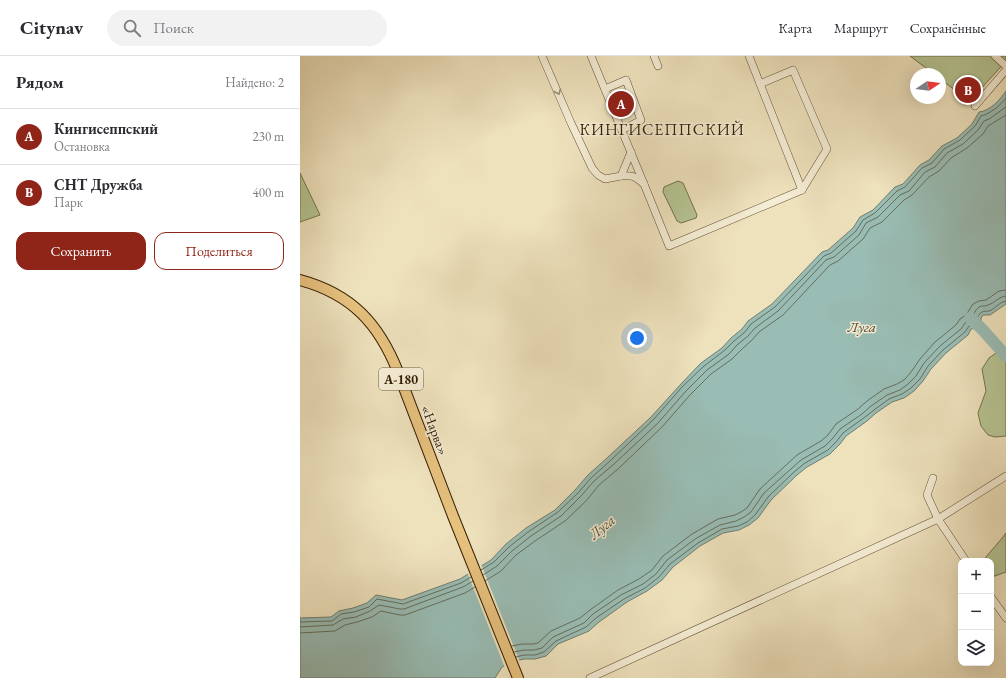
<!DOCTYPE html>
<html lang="ru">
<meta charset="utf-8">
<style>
:root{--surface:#fff;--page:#f2f2f3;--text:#2b2b33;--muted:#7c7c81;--line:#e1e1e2;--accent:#8f2418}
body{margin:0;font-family:"EB Garamond",serif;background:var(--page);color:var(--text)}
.controls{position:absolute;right:12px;bottom:12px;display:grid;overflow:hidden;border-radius:8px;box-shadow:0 4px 16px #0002}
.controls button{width:36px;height:36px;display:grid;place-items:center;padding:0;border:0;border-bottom:1px solid var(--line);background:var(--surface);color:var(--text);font:20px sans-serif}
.compass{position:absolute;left:610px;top:12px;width:36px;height:36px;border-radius:50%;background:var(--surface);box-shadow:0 4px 16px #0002;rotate:77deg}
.you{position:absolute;left:337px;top:282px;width:14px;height:14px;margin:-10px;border:3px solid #fff;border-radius:50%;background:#1a73e8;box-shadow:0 0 0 6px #1a73e833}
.badge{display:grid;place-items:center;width:26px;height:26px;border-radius:50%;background:var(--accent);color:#fff;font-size:13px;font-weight:700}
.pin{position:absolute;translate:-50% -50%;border:2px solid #fff;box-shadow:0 1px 4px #0006}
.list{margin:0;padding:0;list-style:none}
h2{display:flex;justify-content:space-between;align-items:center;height:52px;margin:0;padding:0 16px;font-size:17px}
h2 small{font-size:13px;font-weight:400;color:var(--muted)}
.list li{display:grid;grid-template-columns:26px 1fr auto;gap:12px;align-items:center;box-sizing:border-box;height:56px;padding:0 16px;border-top:1px solid var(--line)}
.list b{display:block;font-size:15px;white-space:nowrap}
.list p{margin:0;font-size:13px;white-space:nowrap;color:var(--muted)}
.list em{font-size:13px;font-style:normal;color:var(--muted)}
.actions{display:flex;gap:8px;padding:12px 16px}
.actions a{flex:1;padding:9px 0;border:1px solid var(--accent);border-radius:12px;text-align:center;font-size:14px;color:var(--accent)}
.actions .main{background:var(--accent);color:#fff}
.icon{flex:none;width:22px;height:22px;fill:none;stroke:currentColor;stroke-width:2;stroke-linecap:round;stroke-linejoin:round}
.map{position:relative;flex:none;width:706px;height:622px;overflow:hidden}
header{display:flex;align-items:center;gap:24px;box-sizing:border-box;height:56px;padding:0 20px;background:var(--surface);border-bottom:1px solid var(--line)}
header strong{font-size:19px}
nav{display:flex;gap:22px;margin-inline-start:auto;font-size:14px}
.search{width:280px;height:36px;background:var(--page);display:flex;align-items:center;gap:10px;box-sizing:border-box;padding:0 14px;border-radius:22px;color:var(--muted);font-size:15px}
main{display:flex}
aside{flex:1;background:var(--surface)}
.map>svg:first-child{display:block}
</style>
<header>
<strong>Citynav</strong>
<div class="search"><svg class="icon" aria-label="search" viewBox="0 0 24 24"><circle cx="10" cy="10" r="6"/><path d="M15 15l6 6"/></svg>Поиск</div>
<nav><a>Карта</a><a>Маршрут</a><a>Сохранённые</a></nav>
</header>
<main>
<aside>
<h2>Рядом<small>Найдено: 2</small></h2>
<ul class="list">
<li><span class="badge">A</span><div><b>Кингисеппский</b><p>Остановка</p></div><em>230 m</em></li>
<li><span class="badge">B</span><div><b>СНТ Дружба</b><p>Парк</p></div><em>400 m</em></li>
</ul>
<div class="actions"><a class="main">Сохранить</a><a>Поделиться</a></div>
</aside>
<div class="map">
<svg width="706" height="622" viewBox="0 0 706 622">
<rect width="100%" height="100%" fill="#eee2bd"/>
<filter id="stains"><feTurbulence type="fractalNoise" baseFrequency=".005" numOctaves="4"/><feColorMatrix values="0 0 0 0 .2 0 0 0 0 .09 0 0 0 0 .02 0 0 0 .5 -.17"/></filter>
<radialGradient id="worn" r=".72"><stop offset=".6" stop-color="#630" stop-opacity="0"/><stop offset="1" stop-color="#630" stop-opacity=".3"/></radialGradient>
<g fill="#b6c493" stroke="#75724b">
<polygon points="610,0 706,0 706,5 670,45 640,23 640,18 634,18"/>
<polygon points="0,117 20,159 0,166"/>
<polygon points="378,125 383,127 397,159 396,162 381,167 377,165 363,136 364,131"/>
<polygon points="696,297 706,298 706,380 695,381 688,379 681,370 678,357 686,335 682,313 689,302"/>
<path d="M706,477V516L692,521L691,520V505H683C690,495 699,487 706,477Z"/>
</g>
<path fill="#99bdb5" stroke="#717e6e" d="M706,35V248L690,259H683L681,262L682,273L675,272L671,273L668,279L646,297L631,313L623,325L614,335L604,342L592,346L576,357L567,365L546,380L540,388L530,398L507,411L497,419L471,444L458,462L449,469L439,474L423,477L400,490L373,511L362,524L347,535L327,546L299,566L289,575L258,588L246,600L235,603H224L211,606L202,611L195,622H0V562L31,561L39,555L53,552L67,547L76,539L102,544L160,523L191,504L206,488L226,472L255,454L275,434L288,419L307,402L351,361L380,329L401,307L422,292L431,282L442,273L448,265L472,248L522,196L528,194L553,172L560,161L573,154L595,131L603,128L620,109L629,104L642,90L657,82L672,68L679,56C690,55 700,44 706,35Z"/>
<polygon fill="#eee2bd" points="181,508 220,606 212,608 205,612 167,516"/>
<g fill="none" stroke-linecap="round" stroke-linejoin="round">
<g stroke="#666e5c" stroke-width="1">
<path d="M181,514L194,506L209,491L228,476L258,456L278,437L291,422L310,405L354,363L382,331L404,310L425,294L434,285L445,276L451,268L475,251L524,200L531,197L556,175L563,164L575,157L597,135L605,131L622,112L632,107L644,93L660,84L675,70L681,60C690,58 701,49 706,42"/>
<polyline points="183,519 197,510 212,495 231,480 261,460 281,440 294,425 314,408 358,367 386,335 407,314 429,298 437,289 448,280 455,272 478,255 526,204 534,201 559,179 566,167 578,161 600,139 609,135 625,116 635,111 647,97 663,88 678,74 684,65 689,63 706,51"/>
<polyline points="185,525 201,515 216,499 235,485 265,465 286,445 299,429 318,413 362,371 390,339 411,318 432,303 442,293 452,284 459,276 483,259 530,209 538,205 563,183 570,172 582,166 604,144 612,139 629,121 639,115 651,102 667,92 683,78 688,70 706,59"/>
<polyline points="0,566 32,565 41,558 54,556 69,551 77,543 103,548 161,527 171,521"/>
<polyline points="0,571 33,569 43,563 56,561 70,555 79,549 100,553 104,553 163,531 173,525"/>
<polyline points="0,577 35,575 45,569 57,566 72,561 81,555 100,559 105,559 165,537 175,531"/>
<polyline points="212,590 222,588 233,588 238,587 251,575 280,562 290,554 318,534 339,523 352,514 363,500 392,478 418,463 435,459 441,456 447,452 460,433 497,399 521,385 528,379 536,368 558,353 567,345 584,333 597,328 604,324 611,316 620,303 635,286 656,269 660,263 666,259 673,248 679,245 686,244 699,235 706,234"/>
<path d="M214,596L224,594H234L242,592L253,581L284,567L293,558L321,539L343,528L356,518L367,504L395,483L420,469L436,465L444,461L451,456L464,437L501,404L525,390L533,382L540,373L562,358L571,350L587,339L600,334L608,328L616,320L624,307L640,290L661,273L665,267L672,263C673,259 675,254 679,251C682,249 685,251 688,249C695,247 698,241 706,240"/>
<path d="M216,601L224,599H235L244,596L256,585L286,571L296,562L324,543L345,532L359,521L370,508L398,487L422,473L438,470L447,466L455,459L468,441L494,416L505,407L528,394L536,386L543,377L565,361L574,354L589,343L602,338L611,332L620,323L628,310L643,294L665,276L669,270L677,267C677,263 677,260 680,258C683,254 685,256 689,255C695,253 699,246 706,245"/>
</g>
<polyline stroke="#99bdb5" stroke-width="12" points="670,262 682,273 706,300"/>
<defs>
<g id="minor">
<polyline points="242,0 271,67 292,112 298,119 305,123 321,120 331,96"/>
<path d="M291,0L344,128C334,120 333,119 321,120"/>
<polyline points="354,0 358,10"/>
<polyline points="695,0 706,10"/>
<polyline points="460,28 493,14 527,93 502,134"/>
<polyline points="305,33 326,24 341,64 322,74"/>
<polyline points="675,50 706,14"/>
<polyline points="344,128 369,190 502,134 449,0"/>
<polyline points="633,422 627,439 638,463 666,505"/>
<polyline points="691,541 706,562"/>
<polyline points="290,622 638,463 706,420"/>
</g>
<path id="highway" d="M0,224C52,238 79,268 98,316L153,460L218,622"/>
</defs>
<use href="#minor" stroke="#625032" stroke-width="8"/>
<use href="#highway" stroke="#341f03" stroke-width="12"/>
<use href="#minor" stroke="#f4ecd4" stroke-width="7"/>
<use href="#highway" stroke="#e7c17e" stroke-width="10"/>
</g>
<defs><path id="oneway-chevron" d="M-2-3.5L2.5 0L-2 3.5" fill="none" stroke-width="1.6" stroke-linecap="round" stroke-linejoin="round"/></defs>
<use stroke="#9e9076" href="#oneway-chevron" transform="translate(258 36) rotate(67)"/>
<g text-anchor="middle" stroke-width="3" stroke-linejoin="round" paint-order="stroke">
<rect fill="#f4ecd4" stroke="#6e5c42" stroke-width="1" x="79" y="312" width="44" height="22" rx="3"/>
<g font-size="13" font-weight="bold" fill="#341f03">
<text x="101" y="328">А-180</text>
</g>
<g font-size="14" fill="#341f03" stroke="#f4ecd4">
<text transform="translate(135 374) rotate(69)" y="5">«Нарва»</text>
</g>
<g font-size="15" font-style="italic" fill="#524e38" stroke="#f4ecd4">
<text x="562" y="276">Луга</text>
<text transform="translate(302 471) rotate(-40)" y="5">Луга</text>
</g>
<g font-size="16" letter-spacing="1" fill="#341f03" stroke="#f4ecd4">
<text x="362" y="79">КИНГИСЕППСКИЙ</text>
</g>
</g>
<rect width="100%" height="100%" filter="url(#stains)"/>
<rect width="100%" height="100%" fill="url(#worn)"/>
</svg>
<div class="controls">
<button>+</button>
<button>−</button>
<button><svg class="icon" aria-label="layers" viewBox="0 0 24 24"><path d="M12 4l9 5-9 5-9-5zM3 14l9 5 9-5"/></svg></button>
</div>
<svg class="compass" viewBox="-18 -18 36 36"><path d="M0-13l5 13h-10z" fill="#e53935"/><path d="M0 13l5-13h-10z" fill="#7c7c81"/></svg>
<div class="you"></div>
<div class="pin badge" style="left:321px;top:48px">A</div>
<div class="pin badge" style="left:668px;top:34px">B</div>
</div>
</main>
